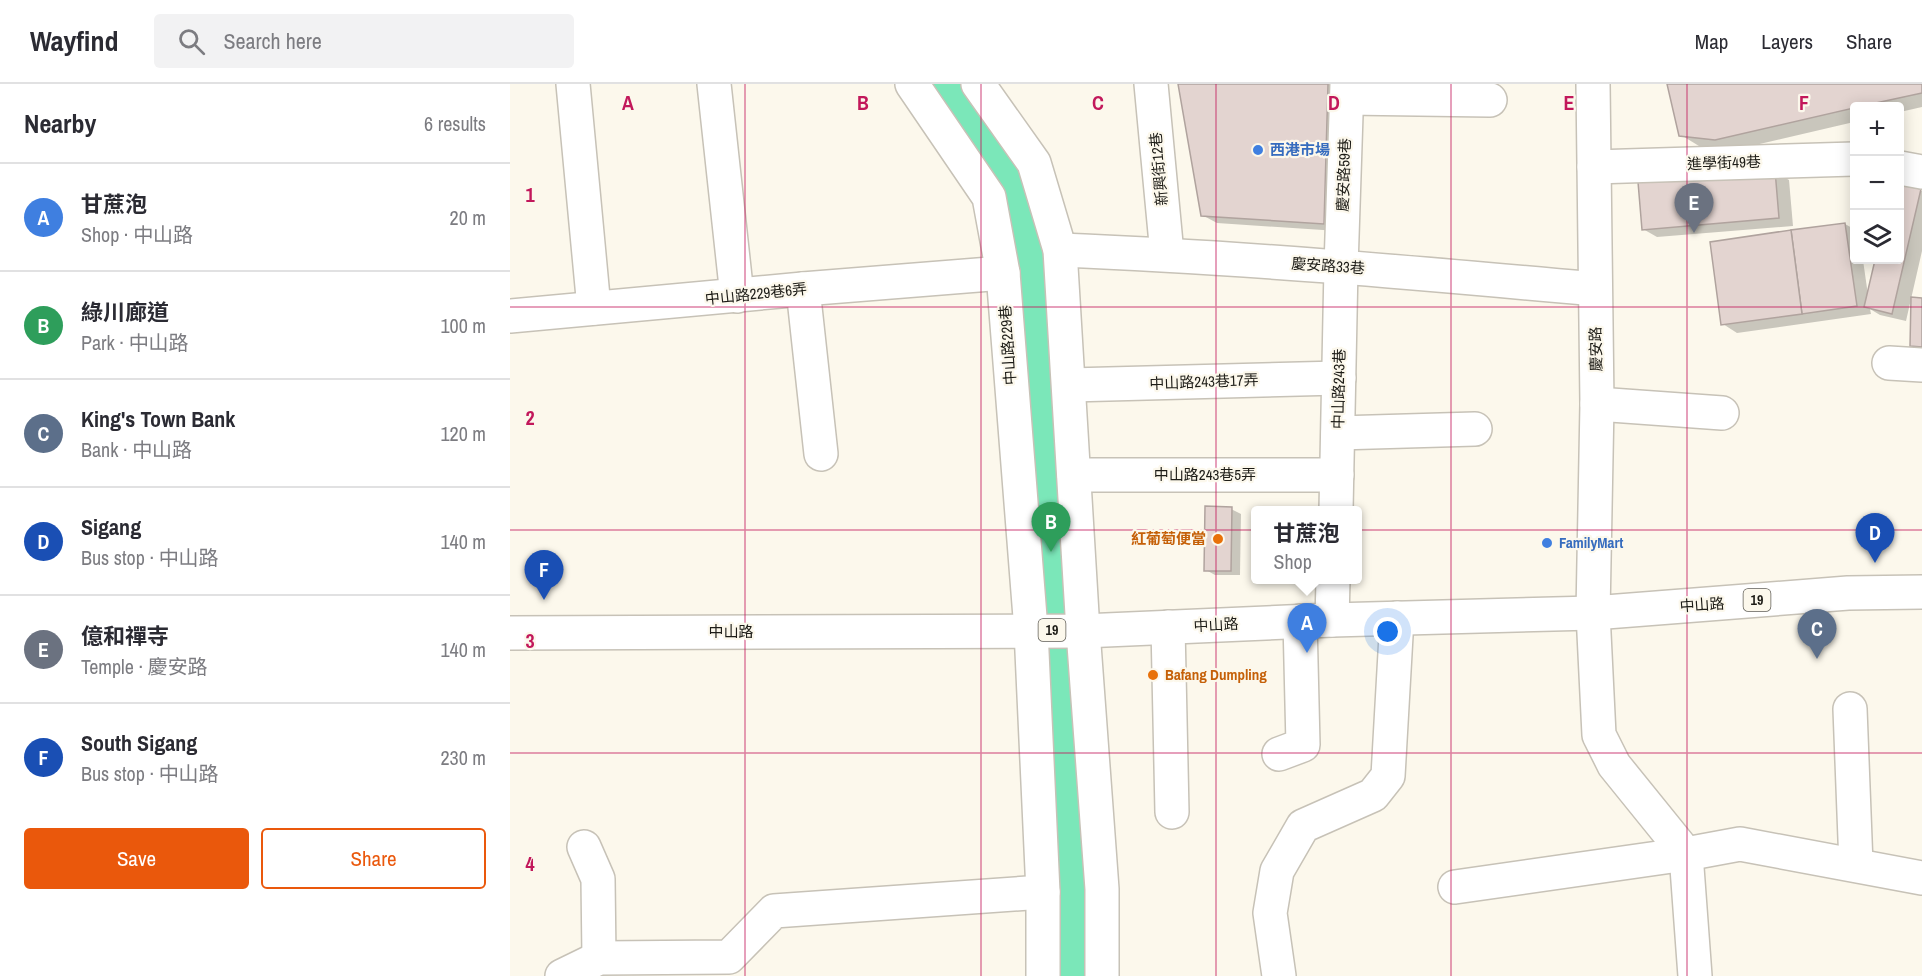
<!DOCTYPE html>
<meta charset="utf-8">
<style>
:root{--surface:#fff;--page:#f2f2f3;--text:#2b2b33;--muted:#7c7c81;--line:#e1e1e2;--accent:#ea580c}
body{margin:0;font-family:"Archivo Narrow","Noto Sans TC",sans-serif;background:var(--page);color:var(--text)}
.controls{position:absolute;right:18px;top:18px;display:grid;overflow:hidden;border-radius:6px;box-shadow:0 3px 15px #0003}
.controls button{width:54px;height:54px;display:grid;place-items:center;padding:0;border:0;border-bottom:2px solid var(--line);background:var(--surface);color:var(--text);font:30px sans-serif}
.you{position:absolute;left:878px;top:548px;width:21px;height:21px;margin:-15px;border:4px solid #fff;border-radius:50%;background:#1a73e8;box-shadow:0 0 0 9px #1a73e833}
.badge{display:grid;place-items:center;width:39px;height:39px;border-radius:50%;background:var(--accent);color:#fff;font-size:20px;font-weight:700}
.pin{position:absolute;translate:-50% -50px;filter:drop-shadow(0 2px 3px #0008)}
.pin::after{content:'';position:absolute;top:32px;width:21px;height:18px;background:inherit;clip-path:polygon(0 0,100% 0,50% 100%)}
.popup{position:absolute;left:741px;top:422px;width:111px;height:78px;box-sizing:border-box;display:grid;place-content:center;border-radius:6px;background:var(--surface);filter:drop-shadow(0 2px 4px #0005);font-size:20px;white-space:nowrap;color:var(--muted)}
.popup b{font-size:22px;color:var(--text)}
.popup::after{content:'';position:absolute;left:50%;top:100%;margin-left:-12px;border:12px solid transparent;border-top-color:var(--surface)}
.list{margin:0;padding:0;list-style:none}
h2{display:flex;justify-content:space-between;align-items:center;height:78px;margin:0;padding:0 24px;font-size:26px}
h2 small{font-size:20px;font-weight:400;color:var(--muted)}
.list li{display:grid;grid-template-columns:39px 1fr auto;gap:18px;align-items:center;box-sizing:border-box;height:108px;padding:0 24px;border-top:2px solid var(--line)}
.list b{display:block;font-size:22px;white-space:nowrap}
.list p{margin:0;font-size:20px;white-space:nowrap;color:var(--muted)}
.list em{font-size:20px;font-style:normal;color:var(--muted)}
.actions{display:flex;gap:12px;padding:18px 24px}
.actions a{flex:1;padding:14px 0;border:2px solid var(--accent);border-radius:6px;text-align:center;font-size:21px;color:var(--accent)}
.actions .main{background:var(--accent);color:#fff}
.icon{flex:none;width:33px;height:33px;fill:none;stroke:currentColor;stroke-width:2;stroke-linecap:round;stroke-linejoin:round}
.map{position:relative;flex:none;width:1412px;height:892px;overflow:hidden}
header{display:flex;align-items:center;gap:36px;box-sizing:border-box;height:84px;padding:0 30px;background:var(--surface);border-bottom:2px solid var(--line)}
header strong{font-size:28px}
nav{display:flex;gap:33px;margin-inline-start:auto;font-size:21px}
.search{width:420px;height:54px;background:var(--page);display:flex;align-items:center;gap:15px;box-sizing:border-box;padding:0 21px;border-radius:6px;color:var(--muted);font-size:22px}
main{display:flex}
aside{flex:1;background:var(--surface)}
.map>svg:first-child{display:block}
</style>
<header>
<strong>Wayfind</strong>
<div class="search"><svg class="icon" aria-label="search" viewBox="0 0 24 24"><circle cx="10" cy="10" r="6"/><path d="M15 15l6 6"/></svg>Search here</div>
<nav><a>Map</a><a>Layers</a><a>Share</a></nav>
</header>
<main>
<aside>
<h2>Nearby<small>6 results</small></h2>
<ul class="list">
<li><span class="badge" style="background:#3f7fe0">A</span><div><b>甘蔗泡</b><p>Shop · 中山路</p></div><em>20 m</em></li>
<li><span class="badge" style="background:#2e9e5b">B</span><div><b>綠川廊道</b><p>Park · 中山路</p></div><em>100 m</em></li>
<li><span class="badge" style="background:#5c6f8a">C</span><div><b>King's Town Bank</b><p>Bank · 中山路</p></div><em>120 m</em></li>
<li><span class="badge" style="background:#1a4fb4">D</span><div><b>Sigang</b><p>Bus stop · 中山路</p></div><em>140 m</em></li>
<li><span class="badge" style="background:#6b7280">E</span><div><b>億和禪寺</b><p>Temple · 慶安路</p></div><em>140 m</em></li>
<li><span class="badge" style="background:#1a4fb4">F</span><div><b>South Sigang</b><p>Bus stop · 中山路</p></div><em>230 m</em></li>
</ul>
<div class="actions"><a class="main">Save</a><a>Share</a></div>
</aside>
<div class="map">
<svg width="1412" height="892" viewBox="0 0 1412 892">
<rect width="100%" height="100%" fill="#fcf8ec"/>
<polygon fill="#7be7b9" points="402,0 468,0 550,166 592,892 533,892 478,113"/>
<g fill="#0003">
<polygon points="670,0 832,0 828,147 707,139 692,131"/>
<polygon points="1159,0 1412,0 1412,23 1390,28 1390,22 1344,22 1344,38 1224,66 1189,62 1171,51"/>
<polygon points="1265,88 1279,96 1283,142 1147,153 1133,145"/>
<polygon points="1390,101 1412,107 1412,167 1396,237 1370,231 1360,225 1361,230 1227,249 1213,240 1201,159 1335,140 1344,145 1344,176 1353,176 1358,211 1367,176 1390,176"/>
<polygon points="721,425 731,430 730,491 705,491 696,486"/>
</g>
<g fill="#e3d4d0" stroke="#b0a39e" stroke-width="1.5">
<polygon points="668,0 818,0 814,140 691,132"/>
<polygon points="1157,0 1412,0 1412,9 1352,22 1344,22 1344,24 1205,56 1169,52"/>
<polygon points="1265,86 1269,134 1132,146 1128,98"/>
<polygon points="1390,100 1411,105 1382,230 1354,223 1365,176 1390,176"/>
<polygon points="1335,139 1347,222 1292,230 1281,146"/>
<polygon points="1281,146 1292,230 1211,241 1200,158"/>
<polygon points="1401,213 1412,214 1412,263 1400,262"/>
<polygon points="695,422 722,423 721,487 694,487"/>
</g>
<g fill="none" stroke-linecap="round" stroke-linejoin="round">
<defs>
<g id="minor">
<polyline points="63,0 84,224"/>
<polyline points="204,0 227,212"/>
<polyline points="402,0 479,113 493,189 521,546 533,808 533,892"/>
<polyline points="468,0 524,79 550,166 573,547 592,805 592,892"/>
<polyline points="641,0 657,170"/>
<polyline points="837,14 980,16"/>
<polyline points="1084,83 1344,75"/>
<polyline points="1390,84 1412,88"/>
<path d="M550,166C729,173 907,189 1085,205"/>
<polyline points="293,205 311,370"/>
<polyline points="0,232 293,205 493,189"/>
<polyline points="1379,279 1412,281"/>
<polyline points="560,301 829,294"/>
<polyline points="1087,320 1212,329"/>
<polyline points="828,349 965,345"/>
<polyline points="564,391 827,391"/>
<polyline points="826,426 831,183 837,0"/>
<polyline points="1083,529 1089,651 1104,681 1176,770 1185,892"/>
<polyline points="822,536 823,496"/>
<polyline points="658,543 662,728"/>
<polyline points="1340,625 1346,781"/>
<polyline points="769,670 793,661 790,537"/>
<polyline points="74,763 88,795 89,874"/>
<polyline points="945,803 1176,770 1230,760 1412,794"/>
<polyline points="52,892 89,874 219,873 264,827 533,808"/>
<polyline points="769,892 760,829 767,787 793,742 863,711 878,692 887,534"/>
</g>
<g id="major">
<polyline points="1083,529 1087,320 1083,0"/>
<polyline points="0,549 573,547 822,536 1083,529 1338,509 1412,508"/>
</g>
</defs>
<use href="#minor" stroke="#c7c2b7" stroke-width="36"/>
<use href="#major" stroke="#c7c2b7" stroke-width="36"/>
<use href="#minor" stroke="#fff" stroke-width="33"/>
<use href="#major" stroke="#fff" stroke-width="33"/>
</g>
<path fill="none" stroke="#c2185b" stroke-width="1.5" stroke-opacity="0.55" d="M235,0V892M471,0V892M706,0V892M941,0V892M1177,0V892M0,223H1412M0,446H1412M0,669H1412"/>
<g fill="#3f7fe0" stroke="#fcf8ec" stroke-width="2">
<circle cx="748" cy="66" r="6"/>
<circle cx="1037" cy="459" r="6"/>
</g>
<g fill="#e8710a" stroke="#fcf8ec" stroke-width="2">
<circle cx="708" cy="455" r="6"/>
<circle cx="643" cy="591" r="6"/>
</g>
<g text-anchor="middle" stroke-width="4.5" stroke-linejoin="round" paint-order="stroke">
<g fill="#fcf8ec" stroke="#605e57" stroke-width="1.5">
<rect x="1233.5" y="505" width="27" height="22" rx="4.5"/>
<rect x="528.5" y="535" width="27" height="22" rx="4.5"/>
</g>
<g font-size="14" font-weight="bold" fill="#1d1c17">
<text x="1247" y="521">19</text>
<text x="542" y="551">19</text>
</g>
<g font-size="15" font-weight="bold" fill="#366cbe" stroke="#fcf8ec" text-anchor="start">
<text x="760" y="71">西港市場</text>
<text x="1049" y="464">FamilyMart</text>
</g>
<g font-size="15" fill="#1d1c17" stroke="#fcf8ec">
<text transform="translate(1214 79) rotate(-2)" y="5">進學街49巷</text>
<text transform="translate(649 85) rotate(-95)" y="5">新興街12巷</text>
<text transform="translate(834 91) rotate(-88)" y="5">慶安路59巷</text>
<text transform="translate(818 182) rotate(4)" y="5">慶安路33巷</text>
<text transform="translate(246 210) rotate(-6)" y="5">中山路229巷6弄</text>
<text transform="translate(498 261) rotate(-94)" y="5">中山路229巷</text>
<text transform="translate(1086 265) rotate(-91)" y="5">慶安路</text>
<text transform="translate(694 298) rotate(-2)" y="5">中山路243巷17弄</text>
<text transform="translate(829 305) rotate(-89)" y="5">中山路243巷</text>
<text x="695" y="396">中山路243巷5弄</text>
<text transform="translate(1192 521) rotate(-4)" y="5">中山路</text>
<text transform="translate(706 541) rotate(-3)" y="5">中山路</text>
<text x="221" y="553">中山路</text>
</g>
<g font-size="15" font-weight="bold" fill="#c56008" stroke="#fcf8ec" text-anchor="end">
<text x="696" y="460">紅葡萄便當</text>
<text x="655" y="596" text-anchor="start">Bafang Dumpling</text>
</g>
</g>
<g font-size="20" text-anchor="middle" font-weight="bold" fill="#c2185b" stroke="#fcf8ec" stroke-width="4.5" stroke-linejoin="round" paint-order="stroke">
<text x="118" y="26">A</text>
<text x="353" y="26">B</text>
<text x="588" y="26">C</text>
<text x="824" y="26">D</text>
<text x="1059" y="26">E</text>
<text x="1294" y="26">F</text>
<text x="20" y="118">1</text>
<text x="20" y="341">2</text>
<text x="20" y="564">3</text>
<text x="20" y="787">4</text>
</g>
</svg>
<div class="controls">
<button>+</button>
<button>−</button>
<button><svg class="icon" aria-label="layers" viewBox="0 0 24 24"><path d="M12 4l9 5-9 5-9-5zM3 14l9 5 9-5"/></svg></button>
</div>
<div class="you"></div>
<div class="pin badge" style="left:797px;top:569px;background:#3f7fe0">A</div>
<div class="popup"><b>甘蔗泡</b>Shop</div>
<div class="pin badge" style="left:541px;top:468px;background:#2e9e5b">B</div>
<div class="pin badge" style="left:1307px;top:575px;background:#5c6f8a">C</div>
<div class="pin badge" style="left:1365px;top:479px;background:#1a4fb4">D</div>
<div class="pin badge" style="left:1184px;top:149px;background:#6b7280">E</div>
<div class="pin badge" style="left:34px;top:516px;background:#1a4fb4">F</div>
</div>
</main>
